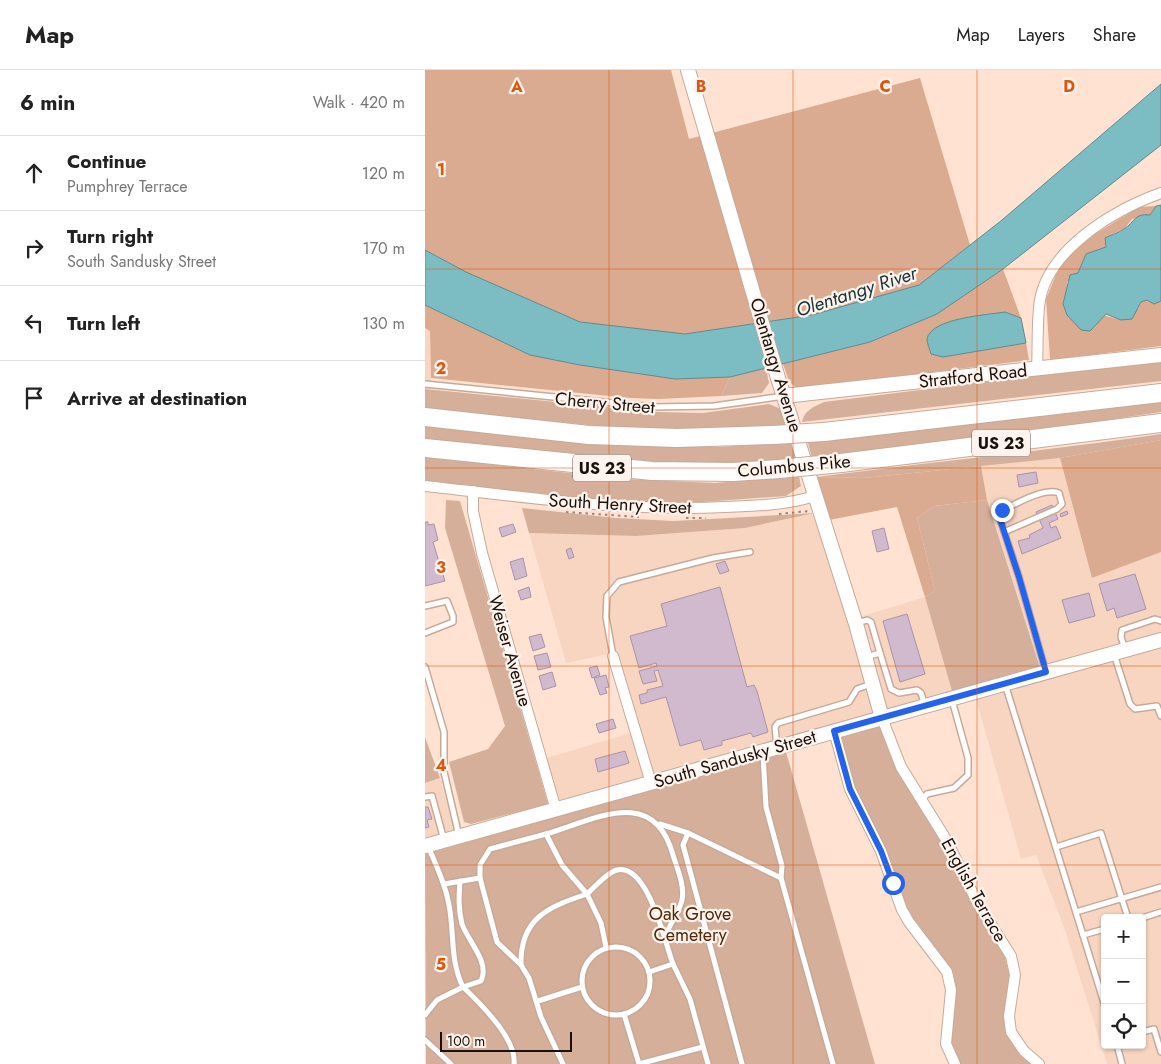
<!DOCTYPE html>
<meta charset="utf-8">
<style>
:root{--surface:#fff;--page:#f6f6f6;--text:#222;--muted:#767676;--line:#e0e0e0}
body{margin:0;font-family:Jost,sans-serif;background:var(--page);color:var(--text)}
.controls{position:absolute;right:15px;bottom:15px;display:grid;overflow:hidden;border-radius:5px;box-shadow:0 1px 4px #0004}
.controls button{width:45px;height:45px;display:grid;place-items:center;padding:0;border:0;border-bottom:1px solid var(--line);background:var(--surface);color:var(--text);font:25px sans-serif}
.scale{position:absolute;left:15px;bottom:12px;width:132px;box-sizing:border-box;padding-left:5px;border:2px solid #1a110c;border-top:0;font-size:14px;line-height:18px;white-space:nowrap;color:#1a110c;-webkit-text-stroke:4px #fff3ed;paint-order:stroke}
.stop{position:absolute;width:15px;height:15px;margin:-11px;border:4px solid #2563eb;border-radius:50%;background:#fff}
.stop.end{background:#2563eb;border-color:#fff;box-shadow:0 1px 5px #0008}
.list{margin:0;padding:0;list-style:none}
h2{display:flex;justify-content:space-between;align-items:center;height:65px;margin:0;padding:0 20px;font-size:21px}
h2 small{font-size:16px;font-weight:400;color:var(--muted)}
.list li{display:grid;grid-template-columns:32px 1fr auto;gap:15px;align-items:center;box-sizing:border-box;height:75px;padding:0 20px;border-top:1px solid var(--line)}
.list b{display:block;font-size:19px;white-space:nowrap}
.list p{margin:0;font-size:16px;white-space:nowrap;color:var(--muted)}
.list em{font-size:16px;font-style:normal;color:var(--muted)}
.icon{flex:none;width:28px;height:28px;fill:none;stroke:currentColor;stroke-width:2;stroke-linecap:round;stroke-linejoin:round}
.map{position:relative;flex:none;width:736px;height:994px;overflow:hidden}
header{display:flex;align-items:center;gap:30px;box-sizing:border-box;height:70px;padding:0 25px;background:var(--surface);border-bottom:1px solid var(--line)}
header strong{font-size:24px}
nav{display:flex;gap:28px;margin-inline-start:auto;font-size:18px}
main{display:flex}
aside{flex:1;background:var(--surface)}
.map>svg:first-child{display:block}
</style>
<header>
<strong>Map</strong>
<nav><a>Map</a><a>Layers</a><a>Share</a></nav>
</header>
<main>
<aside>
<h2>6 min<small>Walk · 420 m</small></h2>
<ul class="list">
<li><svg class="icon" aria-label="ahead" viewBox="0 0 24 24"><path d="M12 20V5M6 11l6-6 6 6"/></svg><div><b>Continue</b><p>Pumphrey Terrace</p></div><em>120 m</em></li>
<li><svg class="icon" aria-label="right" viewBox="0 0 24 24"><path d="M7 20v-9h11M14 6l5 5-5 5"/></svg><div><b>Turn right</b><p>South Sandusky Street</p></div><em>170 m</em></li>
<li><svg class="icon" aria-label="left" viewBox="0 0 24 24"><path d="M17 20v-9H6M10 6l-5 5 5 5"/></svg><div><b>Turn left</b></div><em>130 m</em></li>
<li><svg class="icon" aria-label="arrive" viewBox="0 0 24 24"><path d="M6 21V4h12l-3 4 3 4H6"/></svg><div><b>Arrive at destination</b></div></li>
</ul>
</aside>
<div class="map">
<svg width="736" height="994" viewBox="0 0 736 994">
<rect width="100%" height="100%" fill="#ffe2d2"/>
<g fill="#f8d5c1" fill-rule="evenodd">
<polygon points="0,258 5,261 6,319 0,319"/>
<path d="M635,388L667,508L736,482V994H682L639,857L611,785L596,789L551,629L128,747L111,691L206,663L184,584L141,593L104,463L211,466L320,458L401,441L434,547L500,527L528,621L615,598L562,430L556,396ZM680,848H717V975H680Z"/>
<polygon points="15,708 33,774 0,784 0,713"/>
</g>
<g fill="#d5af9a">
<path d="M736,290V311L377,352C379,340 389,337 399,332Z"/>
<polygon points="341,298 344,313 337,323 296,326 305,307"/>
<polygon points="0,319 232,342 278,343 344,334 356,339 362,355 261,361 192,358 0,338"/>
<polygon points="736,328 736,342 607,361 387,388 382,369"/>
<polygon points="0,354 205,375 295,377 366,372 372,389 331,393 215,395 0,372"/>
<path d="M736,364V370L635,388L439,408L391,407C506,392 621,381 736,364Z"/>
<polygon points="0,387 198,409 290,413 374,406 376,416 361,426 264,433 179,431 0,411"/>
<polygon points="21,430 35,431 123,734 46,754 39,752 24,692 63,679 80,656 20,458"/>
<polygon points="562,430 615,598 527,621 500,527 510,521 492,448 509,436"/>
<polygon points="97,438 191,448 249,451 390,443 320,458 211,466 104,463"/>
<polygon points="457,655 516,769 577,876 586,911 580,952 587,972 609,994 534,994 527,985 524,964 531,924 529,908 520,893 490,858 433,733 413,668"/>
<polygon points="0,667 15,708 0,713"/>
<polygon points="361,682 450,994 1,994 0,784"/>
</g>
<g fill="#daab90">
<polygon points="0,0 246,0 264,69 495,8 545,175 494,215 387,245 260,264 155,252 41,202 0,180"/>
<polygon points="731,136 725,145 707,149 700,158 680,168 681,177 661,184 653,203 642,212 643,221 638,234 696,250 713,239 716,232 722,230 736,231 736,276 625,290 621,229 635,195 659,171 714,137"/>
<polygon points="578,199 596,248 580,242 505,263 502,270 506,284 518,287 601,273 604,290 372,319 364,311 358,294 445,272 512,244"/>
<polygon points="0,235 105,285 155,295 250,309 305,307 296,326 234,329 204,328 6,308 5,261 0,258"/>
<polygon points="736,370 736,482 667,508 635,388"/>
<polygon points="556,396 562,430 509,436 492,448 510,521 500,527 472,437 404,450 391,407 439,408"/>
</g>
<g fill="#7cbdc4" stroke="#5f898d">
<polygon points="736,14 736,75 578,199 512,244 445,272 305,307 250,309 155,295 105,285 0,235 0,180 41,202 155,252 260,264 387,245 494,215 577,150"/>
<path d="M736,135V231L729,234L722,230L716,232L707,249L696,250L681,244L665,261L656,260L642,245L638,234L645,205L653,203L661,184L681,177L680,168C686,165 693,163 699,159C710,152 709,143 725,145L731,136Z"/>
<path d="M580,242L596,248L601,273L518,287L506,284C505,280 502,273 502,269C506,248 562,245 580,242Z"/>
</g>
<g fill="#d1b9ce" stroke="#a993a6">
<polygon points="611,402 613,413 594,417 592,405"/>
<polygon points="627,435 633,449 624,453 626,458 631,456 636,468 597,484 593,471 605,468 604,465 618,458 611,442"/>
<polygon points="642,441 643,444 636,447 635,444"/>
<polygon points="0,452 3,452 3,455 9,454 13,470 8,472 20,511 0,516"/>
<polygon points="88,454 91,462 77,467 74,458"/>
<polygon points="459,458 464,479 452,482 447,461"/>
<polygon points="146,478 149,487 144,489 141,480"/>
<polygon points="98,488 102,506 90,510 85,492"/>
<polygon points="300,491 304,501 295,504 291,494"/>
<polygon points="710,504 721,539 692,548 689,538 682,541 674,514"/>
<polygon points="104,517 106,527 96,530 93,521"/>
<polygon points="295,517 322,617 329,615 332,621 343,662 328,667 326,663 297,671 297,675 279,680 276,670 255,676 241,627 216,634 214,625 222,623 222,620 238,616 233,600 229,601 232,611 218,614 214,601 232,596 231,593 214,598 205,566 242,556 236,534"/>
<polygon points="664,523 670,546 644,553 637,530"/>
<polygon points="482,544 500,604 475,612 458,551"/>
<polygon points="116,564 120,577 108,581 104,567"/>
<polygon points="122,583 126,597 113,600 109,586"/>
<polygon points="172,596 175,605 167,608 164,598"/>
<polygon points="127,602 131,616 118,620 114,606"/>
<polygon points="181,605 184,617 180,618 182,623 175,625 169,608"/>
<polygon points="188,649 191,658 174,663 171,654"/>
<polygon points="200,681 204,693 173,702 170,689"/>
<polygon points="0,737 3,737 7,749 2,750 4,757 0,758"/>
</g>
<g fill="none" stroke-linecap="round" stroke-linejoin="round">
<defs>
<g id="lane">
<polyline points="0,314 228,337 289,336 359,326"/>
<path d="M579,462L632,439L637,434L634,423C618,417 592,434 577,440L575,449L594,507L621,602"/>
<polyline points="0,536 22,531 28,546 28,552 0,563"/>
<polyline points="433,553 442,550 446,552 455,583 441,587"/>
<polyline points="700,579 696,567 697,560 730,549 736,551"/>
<polyline points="455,583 466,619 474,623 492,620 496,623 500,636"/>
<polyline points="689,584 705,634 710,639 732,636 736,646"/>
<polyline points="188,586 181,547 182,526 194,512 288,488 325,482"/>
<polyline points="0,597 19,662 19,702 34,766"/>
<polyline points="580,614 680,936"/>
<polyline points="352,677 350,657 353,653 424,632 432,619 446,614"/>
<polyline points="0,727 7,726 19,770"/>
<polyline points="496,731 502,724 529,718 543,705 543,688 527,630"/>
<polyline points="235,754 263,763 258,775 317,994"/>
<polyline points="263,763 356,808 357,796 341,737 338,684"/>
<polyline points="631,777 676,763 703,848"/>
<polyline points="55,808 55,795 65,779 121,764"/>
<polyline points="356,808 408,994"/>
<path d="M35,811C34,825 33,839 37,854C44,873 65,892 56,911L38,917"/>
<polyline points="19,814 55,808 72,872 96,895 104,908 116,947 138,994"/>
<polyline points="651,842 736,817"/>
<polyline points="717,848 736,842"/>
<polyline points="658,865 680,859"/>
<circle cx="191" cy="911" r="34"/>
<polyline points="248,894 265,929 283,994"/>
<path d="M96,895C95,848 123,837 162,824L176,853L181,877"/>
<path d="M224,902L248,894C240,873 223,793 192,800C181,803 170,817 162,824L137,795L121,764C171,749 229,715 248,785C252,798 260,816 257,830C254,843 244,854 240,868"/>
<path d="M38,917C55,933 92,970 89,994"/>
<polyline points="113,931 157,917"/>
<polyline points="199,944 214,994 278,977"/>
<path d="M0,945L12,930L38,917C24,889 30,859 23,830C19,811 10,793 3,776"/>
<polyline points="717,962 729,959 736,982"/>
<polyline points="0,970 26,994"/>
<polyline points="692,975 697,994"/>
</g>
<g id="street">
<path d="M612,299C613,278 612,258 614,238C618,181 689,140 736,123"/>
<path d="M0,416C100,427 199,442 300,437C330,436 361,435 390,426"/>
<polyline points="48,421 48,441 57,483 131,740"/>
<polyline points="188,586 226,713"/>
<polyline points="457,648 476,697 522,771 552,832 586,886 590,905 584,946 586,962 599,981 614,994"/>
<polyline points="409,661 425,719 456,781 477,840 484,852 522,902 526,920 521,974 530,994"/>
</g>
<g id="secondary">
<polyline points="263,0 353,308 431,554 457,648"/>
<polyline points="359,326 736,285"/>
<polyline points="0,776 736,570"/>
</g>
<g id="highway">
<polyline points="0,347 164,365 252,368 348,365"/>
<polyline points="399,362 736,323"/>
<polyline points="0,378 227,401 308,402 354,399"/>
<polyline points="416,393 736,353"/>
</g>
</defs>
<use href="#lane" stroke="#c5aa9b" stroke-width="8"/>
<use href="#street" stroke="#c5aa9b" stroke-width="12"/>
<use href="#secondary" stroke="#c5aa9b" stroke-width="16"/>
<use href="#highway" stroke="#c5aa9b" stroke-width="20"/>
<g stroke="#9a867b" stroke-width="2" stroke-dasharray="2.5 4" stroke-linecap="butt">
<polyline points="141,442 214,447"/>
<polyline points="354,444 384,441"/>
<polyline points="261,448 281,448"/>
</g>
<use href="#lane" stroke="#fff" stroke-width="5"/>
<use href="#street" stroke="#fff" stroke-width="10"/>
<use href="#secondary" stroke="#fff" stroke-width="14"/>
<use href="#highway" stroke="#fff" stroke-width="18"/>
<defs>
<g id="highway-bridge">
<polyline points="348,365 399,362"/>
<polyline points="354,399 416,393"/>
</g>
</defs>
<use href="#highway-bridge" stroke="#c5aa9b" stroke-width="20" stroke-linecap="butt"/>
<use href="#highway-bridge" stroke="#fff" stroke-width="18"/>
</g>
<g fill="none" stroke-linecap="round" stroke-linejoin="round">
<polyline stroke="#2563eb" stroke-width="6" points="468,813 456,781 425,719 409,661 621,602 594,507 575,449 577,440"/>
</g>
<path fill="none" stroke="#de550c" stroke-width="1" stroke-opacity="0.55" d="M184,0V994M368,0V994M552,0V994M0,199H736M0,398H736M0,596H736M0,795H736"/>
<g text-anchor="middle" stroke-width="4.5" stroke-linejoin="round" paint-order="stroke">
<g fill="#fff3ed" stroke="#5f5550" stroke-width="1">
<rect x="547" y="359.5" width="58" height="27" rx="4"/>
<rect x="148" y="384.5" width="58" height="27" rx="4"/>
</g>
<g font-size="16" font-weight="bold" fill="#1a110c">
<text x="576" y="379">US 23</text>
<text x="177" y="404">US 23</text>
</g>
<g font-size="18" fill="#1a110c" stroke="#fff3ed">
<text transform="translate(351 295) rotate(73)" y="6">Olentangy Avenue</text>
<text transform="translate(548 306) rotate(-6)" y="6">Stratford Road</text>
<text transform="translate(180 333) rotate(5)" y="6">Cherry Street</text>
<text transform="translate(369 396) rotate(-5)" y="6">Columbus Pike</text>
<text transform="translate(195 434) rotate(3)" y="6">South Henry Street</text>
<text transform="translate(85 581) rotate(74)" y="6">Weiser Avenue</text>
<text transform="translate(310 689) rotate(-16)" y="6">South Sandusky Street</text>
<text transform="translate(549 820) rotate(61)" y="6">English Terrace</text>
</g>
<g font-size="18" fill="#532708" stroke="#fff3ed">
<text x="265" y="850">Oak Grove<tspan x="265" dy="21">Cemetery</tspan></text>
</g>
<g font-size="19" font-style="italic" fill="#143539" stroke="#fff3ed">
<text transform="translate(431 221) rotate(-18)" y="7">Olentangy River</text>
</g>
</g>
<g font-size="16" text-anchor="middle" font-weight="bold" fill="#de550c" stroke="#fff3ed" stroke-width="4.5" stroke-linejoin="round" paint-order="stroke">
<text x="92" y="22">A</text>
<text x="276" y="22">B</text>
<text x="460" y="22">C</text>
<text x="644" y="22">D</text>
<text x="16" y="105">1</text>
<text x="16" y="304">2</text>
<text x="16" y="503">3</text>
<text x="16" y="701">4</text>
<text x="16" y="900">5</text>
</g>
</svg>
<div class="controls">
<button>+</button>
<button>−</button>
<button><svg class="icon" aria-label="locate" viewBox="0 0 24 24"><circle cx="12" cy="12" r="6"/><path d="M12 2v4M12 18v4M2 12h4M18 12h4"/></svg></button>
</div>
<div class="scale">100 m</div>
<div class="stop" style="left:468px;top:813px"></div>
<div class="stop end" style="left:577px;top:440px"></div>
</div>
</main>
